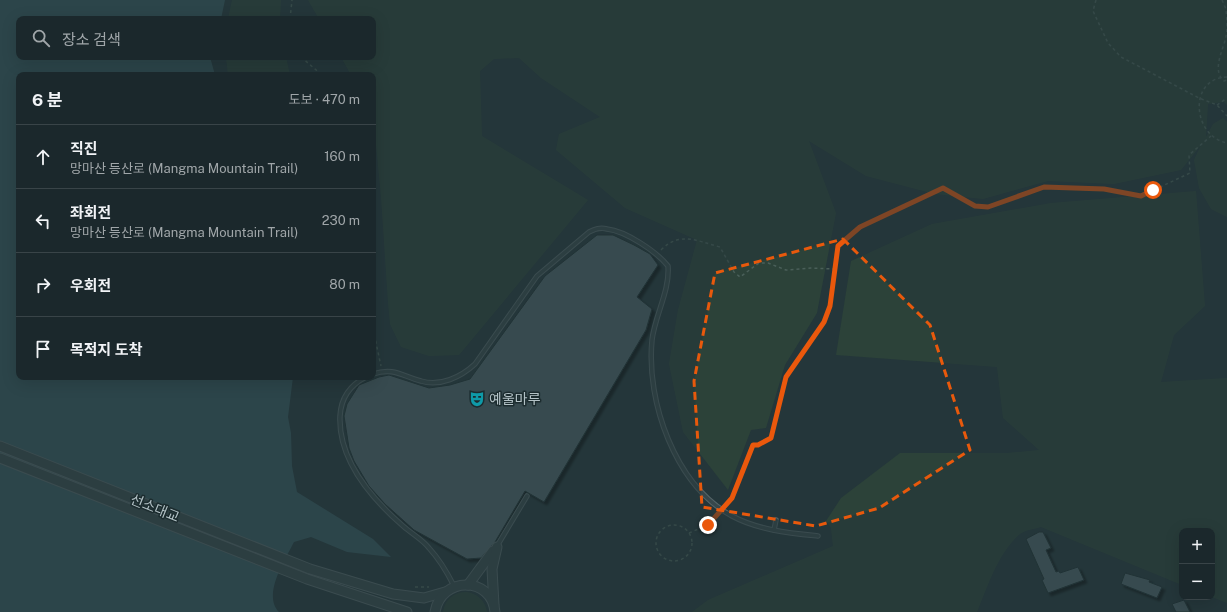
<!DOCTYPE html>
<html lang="ko">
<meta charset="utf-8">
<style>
:root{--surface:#1b282c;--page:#283438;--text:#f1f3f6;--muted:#a0a6a9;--line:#394448}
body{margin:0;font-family:"Public Sans","Noto Sans KR",sans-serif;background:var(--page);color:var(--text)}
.controls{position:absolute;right:12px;bottom:12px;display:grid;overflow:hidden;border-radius:8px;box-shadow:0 4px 16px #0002}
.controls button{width:36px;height:36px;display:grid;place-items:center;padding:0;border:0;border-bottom:1px solid var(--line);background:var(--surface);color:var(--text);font:20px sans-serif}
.stop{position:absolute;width:12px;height:12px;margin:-9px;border:3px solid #ea580c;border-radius:50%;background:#fff}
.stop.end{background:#ea580c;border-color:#fff;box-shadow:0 1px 4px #0008}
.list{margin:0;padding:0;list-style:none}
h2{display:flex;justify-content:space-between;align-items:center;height:52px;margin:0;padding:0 16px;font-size:17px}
h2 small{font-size:13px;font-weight:400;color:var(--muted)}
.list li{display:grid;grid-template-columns:26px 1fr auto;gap:12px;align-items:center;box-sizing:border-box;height:64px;padding:0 16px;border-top:1px solid var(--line)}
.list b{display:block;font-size:15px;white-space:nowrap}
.list p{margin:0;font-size:13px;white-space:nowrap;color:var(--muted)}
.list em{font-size:13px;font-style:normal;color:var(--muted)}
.icon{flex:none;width:22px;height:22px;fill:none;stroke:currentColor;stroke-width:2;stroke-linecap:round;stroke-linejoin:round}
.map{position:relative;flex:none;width:1227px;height:612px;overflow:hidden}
.search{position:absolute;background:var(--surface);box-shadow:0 4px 16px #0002;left:16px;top:16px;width:360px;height:44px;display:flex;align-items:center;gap:10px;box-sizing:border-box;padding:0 14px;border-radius:8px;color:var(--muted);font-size:15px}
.panel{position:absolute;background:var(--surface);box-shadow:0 4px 16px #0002;left:16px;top:72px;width:360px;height:308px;border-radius:8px}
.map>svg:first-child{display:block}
</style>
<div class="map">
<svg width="1227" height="612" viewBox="0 0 1227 612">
<defs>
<filter id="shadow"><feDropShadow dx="3" dy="3" stdDeviation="1" flood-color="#0009"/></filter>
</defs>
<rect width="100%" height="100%" fill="#24363a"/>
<g fill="#2c4239">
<polygon points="232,0 281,0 280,19 228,19"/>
<polygon points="308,0 1227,0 1227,105 1224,102 1208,104 1206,137 1213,124 1223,118 1227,122 1227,217 1211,209 1199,188 1194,160 1201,145 1181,170 1114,184 1048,181 983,199 935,194 866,176 809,141 836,213 817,313 785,365 766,428 751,430 728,490 683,432 669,364 678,310 697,240 625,208 556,150 559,134 600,117 541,78 519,58 494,59 480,71 482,136 588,200 459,355 429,356 401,347 390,324 388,302 381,197 373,113 373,75 351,75 341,57 373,57 373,19 319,19"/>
<polygon points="226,57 286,57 290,75 228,75"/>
<path d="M1196,191L1205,306L1174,335L1161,382L1227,378V603L1212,597V531H1182V585L1041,527C1035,529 1025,530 1020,534C998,553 988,586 977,612H692L708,600L833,546L831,528L826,521L841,498L900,453H1007L1039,450L1003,418L997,367L836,355L851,261L932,224L1051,203Z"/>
<path d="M467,592C478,594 485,601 487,612H443C445,599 454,592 467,592Z"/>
</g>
<path fill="#36575e" d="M0,0H225L221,19H19V57H210L215,75H19V377H293L288,417L291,433L292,466L297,492L373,539L391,557L347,552L311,537L294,542C285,560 262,595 279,612H0Z"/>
<g fill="#4f6468" stroke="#1e2e31" filter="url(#shadow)">
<polygon points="597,235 613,235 634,245 650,254 658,265 637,297 652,309 646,330 544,502 525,491 495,542 481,558 467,559 414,530 385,504 369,486 354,461 349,448 344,416 347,404 359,385 379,377 389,375 429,388 450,385 470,379 545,276"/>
<polygon points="1039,532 1043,532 1051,548 1046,550 1056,572 1059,571 1060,573 1078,567 1084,580 1048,593 1042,580 1044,579 1026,539"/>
<polygon points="1125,573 1150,580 1149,582 1162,587 1157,598 1121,584"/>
<polygon points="1184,600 1190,612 1176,612 1172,604"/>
</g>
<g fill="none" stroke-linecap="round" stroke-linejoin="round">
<defs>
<g id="service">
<path d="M373,374C394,367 402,376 421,381C440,387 461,377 475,364L537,276L589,232C595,229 600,227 607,229C626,231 657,252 668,266C670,291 655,315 652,340C646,402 675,485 732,516C758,530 789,533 818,536"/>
<path d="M366,377C350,385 341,398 340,416C338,460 372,499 403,526C412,534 422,539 429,548C440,560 447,572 454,586"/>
<polyline points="774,530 776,520"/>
<polyline points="497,546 527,496"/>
</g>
<g id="tertiary">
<polyline points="0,446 310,569 393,594 424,598 445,592"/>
<polyline points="0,458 307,579 407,612"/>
<polyline points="468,585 493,551"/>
<polyline points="494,605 492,569 497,547"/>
<path d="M435,612C441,576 492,576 495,612"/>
</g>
</defs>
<use href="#service" stroke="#556568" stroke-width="5.5"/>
<use href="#tertiary" stroke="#556568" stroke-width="11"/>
<g stroke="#4a5f59" stroke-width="1.5" stroke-dasharray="3 3" stroke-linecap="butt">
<polyline points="1096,0 1093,11 1108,43 1121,57 1199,98 1217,105 1227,116"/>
<polyline points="1222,0 1226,9 1227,22"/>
<polyline points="290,19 292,0"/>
<path d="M1227,23C1227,28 1227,32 1226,36C1224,49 1211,70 1224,81L1227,80"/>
<polyline points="301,57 322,75"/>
<path d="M1227,77C1188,78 1192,136 1227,143"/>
<polyline points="1217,105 1227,98"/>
<path d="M661,250C680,231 697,241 720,247L734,272L740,277L759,263H768L786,270L811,268L835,269"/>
<polyline points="373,329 381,366"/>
<polyline points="726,505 732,498 753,445 758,445 771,438 786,377 824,322 830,306 838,246 861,227 943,188 975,207 988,207 1044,187 1104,189 1141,196 1190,173 1189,155 1211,136"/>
<circle cx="674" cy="543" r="18"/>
<polyline points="689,533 708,525 719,514"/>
<polyline points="415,587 429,587"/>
</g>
<use href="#service" stroke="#37474b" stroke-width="3.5"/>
<use href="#tertiary" stroke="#37474b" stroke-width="9"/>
</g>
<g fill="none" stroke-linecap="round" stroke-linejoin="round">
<polyline stroke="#ea580c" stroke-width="5" points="708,525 732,498 753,445 758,445 771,438 786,377 824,322 830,306 838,246 860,227 943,188 975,206 988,207 1044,187 1104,189 1141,196 1153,190"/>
</g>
<path d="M0 0H1227V612H0ZM843,239L930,325L970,450L879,508L816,526L702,507L694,381L715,273Z" fill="#24363a" fill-opacity=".55" fill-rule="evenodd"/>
<path fill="none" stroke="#e8590c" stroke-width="3" stroke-dasharray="8 5" stroke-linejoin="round" d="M843,239L930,325L970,450L879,508L816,526L702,507L694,381L715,273Z"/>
<defs>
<symbol id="theatre-bare" viewBox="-9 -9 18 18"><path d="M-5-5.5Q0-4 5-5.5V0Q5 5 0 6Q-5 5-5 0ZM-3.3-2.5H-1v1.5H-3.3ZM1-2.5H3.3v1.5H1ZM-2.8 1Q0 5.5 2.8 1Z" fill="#0f9aa8" stroke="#1c2c2f" stroke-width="2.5" paint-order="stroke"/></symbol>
</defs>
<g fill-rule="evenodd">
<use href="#theatre-bare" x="466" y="388" width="22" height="22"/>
</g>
<g text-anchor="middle" stroke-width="3" stroke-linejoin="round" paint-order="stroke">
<g font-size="14" fill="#b3c2c6" stroke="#1c2c2f" text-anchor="start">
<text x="489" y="404">예울마루</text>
</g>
<g font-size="14" fill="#b3c2c6" stroke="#1c2c2f">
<text transform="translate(155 508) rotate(22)" y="5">선소대교</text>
</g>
</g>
</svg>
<div class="controls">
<button>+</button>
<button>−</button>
</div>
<div class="stop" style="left:1153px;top:190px"></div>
<div class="stop end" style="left:708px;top:525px"></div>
<div class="search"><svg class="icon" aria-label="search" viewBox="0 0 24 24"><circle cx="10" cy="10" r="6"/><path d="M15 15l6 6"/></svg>장소 검색</div>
<section class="panel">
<h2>6 분<small>도보 · 470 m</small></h2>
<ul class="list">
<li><svg class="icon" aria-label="ahead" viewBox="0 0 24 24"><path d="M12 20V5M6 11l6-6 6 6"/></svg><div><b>직진</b><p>망마산 등산로 (Mangma Mountain Trail)</p></div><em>160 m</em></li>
<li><svg class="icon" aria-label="left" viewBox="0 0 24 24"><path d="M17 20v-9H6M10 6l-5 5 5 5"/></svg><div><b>좌회전</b><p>망마산 등산로 (Mangma Mountain Trail)</p></div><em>230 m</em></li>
<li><svg class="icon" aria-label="right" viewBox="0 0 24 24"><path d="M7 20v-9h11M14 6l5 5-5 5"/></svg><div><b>우회전</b></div><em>80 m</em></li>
<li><svg class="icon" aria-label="arrive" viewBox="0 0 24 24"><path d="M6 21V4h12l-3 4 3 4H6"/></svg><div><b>목적지 도착</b></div></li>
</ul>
</section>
</div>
